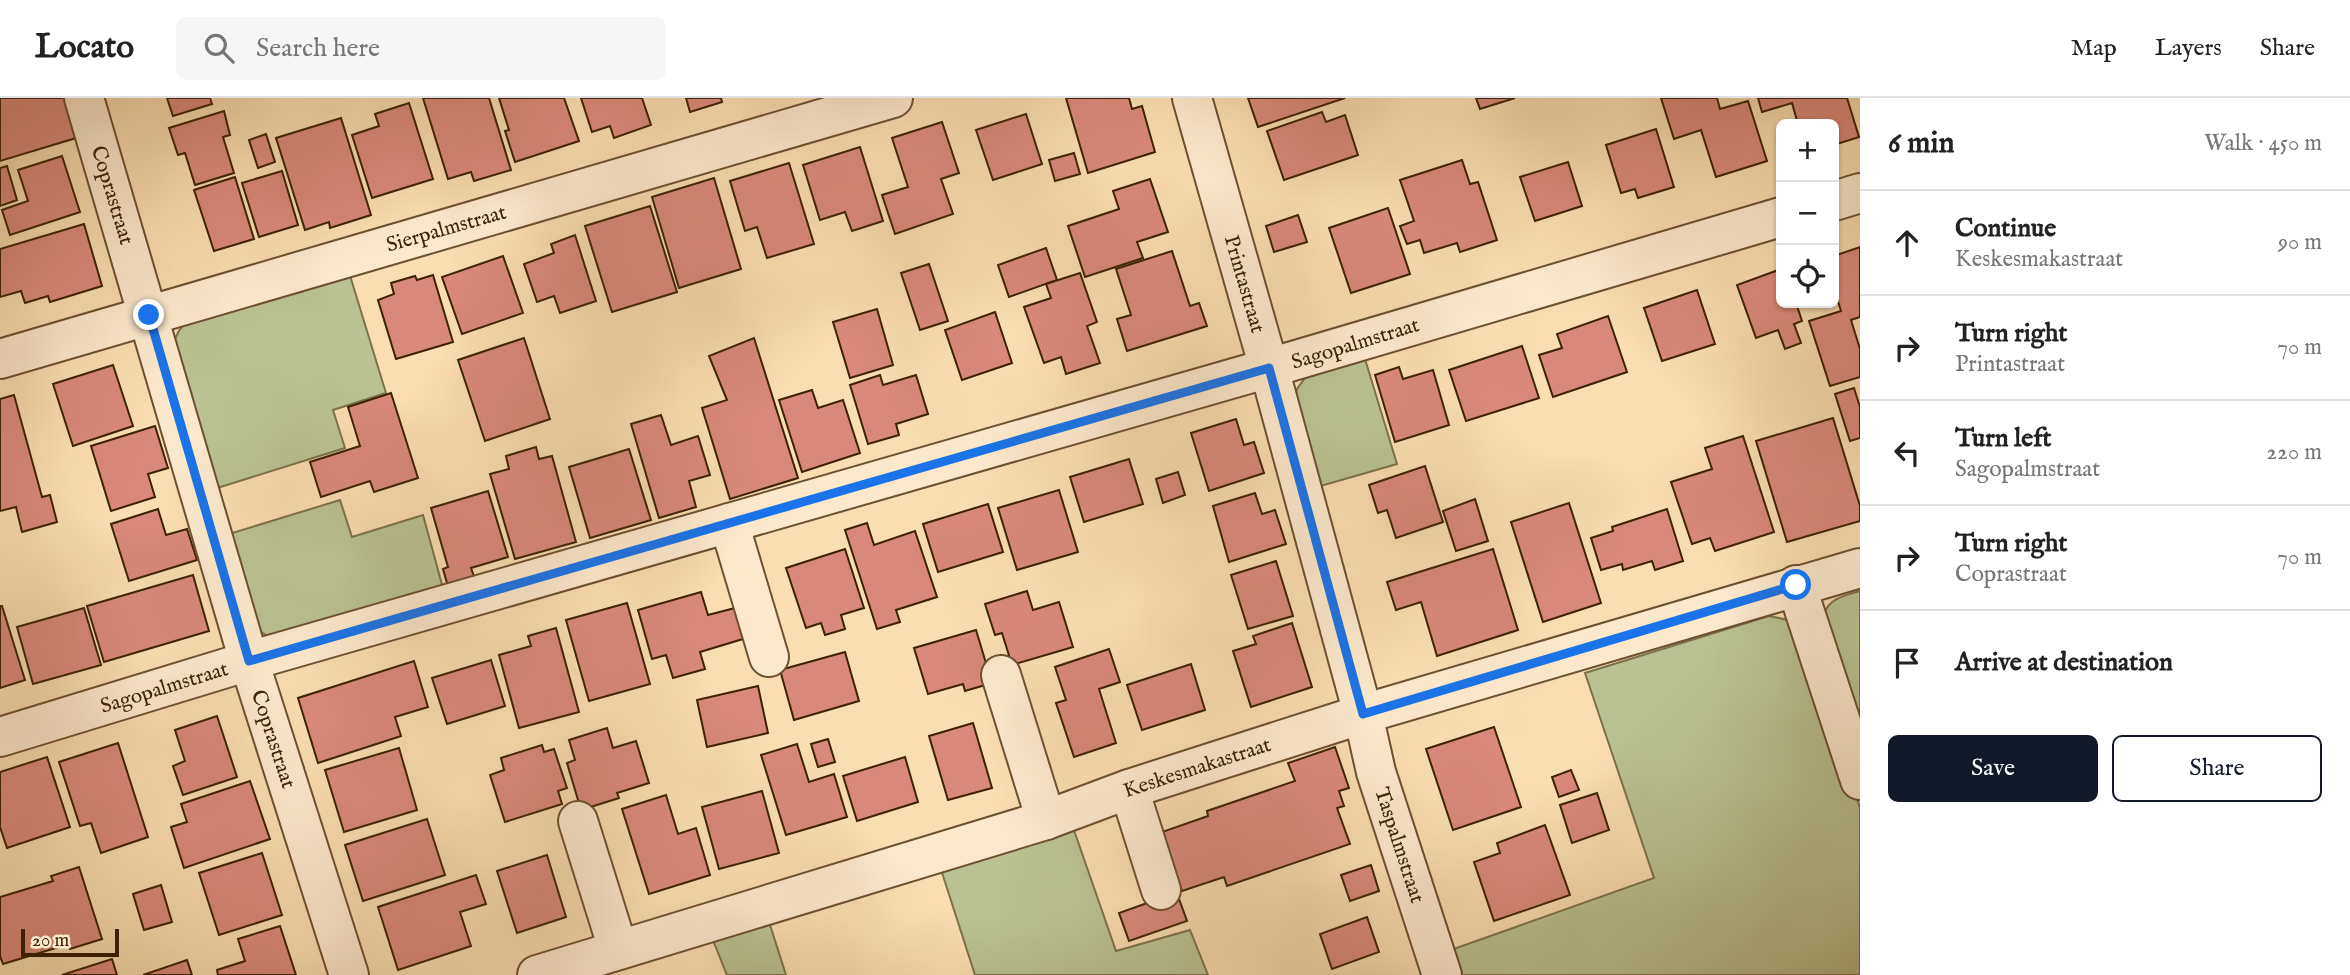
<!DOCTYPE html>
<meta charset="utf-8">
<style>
:root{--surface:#fff;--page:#f6f6f6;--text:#222;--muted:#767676;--line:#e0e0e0;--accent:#111827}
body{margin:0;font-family:"IM FELL English",serif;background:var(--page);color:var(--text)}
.controls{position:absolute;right:21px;top:21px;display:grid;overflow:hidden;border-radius:10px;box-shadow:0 2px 5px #0004}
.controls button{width:63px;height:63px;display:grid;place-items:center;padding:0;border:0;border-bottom:2px solid var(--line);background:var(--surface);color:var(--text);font:35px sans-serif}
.scale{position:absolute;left:21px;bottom:18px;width:98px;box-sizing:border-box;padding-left:7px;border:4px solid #3e2104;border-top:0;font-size:19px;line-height:24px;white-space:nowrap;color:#3e2104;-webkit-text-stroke:5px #fce9cc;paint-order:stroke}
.stop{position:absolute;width:21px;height:21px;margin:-16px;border:5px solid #1a73e8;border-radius:50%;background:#fff}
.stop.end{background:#1a73e8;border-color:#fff;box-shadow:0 2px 7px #0008}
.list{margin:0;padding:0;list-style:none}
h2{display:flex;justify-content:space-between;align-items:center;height:91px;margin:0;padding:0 28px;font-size:30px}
h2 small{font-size:23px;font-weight:400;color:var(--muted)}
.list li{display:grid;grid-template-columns:46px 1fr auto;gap:21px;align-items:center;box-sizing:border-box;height:105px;padding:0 28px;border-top:2px solid var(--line)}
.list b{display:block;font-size:26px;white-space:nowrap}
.list p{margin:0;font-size:23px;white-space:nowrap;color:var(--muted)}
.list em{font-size:23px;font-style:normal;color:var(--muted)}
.actions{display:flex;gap:14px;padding:21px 28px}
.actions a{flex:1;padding:16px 0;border:2px solid var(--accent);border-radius:10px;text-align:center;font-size:24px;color:var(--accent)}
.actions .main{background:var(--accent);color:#fff}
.icon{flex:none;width:38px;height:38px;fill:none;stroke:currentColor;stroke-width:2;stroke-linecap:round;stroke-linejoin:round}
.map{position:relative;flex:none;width:1860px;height:877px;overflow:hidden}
header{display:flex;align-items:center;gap:42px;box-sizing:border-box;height:98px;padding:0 35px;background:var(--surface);border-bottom:2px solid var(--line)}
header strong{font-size:33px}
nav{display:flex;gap:38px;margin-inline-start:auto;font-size:24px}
.search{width:490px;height:63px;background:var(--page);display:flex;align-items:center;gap:18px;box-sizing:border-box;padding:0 24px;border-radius:10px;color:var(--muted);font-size:26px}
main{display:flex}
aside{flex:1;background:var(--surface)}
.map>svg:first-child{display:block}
</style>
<header>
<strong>Locato</strong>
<div class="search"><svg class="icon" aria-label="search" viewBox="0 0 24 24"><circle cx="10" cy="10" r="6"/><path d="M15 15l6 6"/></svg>Search here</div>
<nav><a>Map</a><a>Layers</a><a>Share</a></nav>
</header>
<main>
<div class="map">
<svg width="1860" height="877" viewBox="0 0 1860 877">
<rect width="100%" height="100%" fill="#faddb0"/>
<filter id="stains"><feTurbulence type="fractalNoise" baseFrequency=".00286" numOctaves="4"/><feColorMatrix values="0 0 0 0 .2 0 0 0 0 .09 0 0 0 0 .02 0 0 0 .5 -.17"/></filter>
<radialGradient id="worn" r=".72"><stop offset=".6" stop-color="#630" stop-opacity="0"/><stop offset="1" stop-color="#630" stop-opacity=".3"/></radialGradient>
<g fill="#b9c290" stroke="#7c724a" stroke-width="2">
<path d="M348,171L386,295L333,312L345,350L211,392L173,249C175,237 180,230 189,221Z"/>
<polygon points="1365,261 1397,366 1317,389 1295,304 1297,291 1305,280"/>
<polygon points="340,402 352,439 423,417 444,494 271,540 258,532 226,437"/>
<path d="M1860,493V646L1824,515C1831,499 1845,498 1860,493Z"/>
<polygon points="1769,518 1788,522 1809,555 1860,710 1860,877 1452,877 1445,854 1654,780 1585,575"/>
<polygon points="1068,715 1116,853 1190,832 1208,877 975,877 935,753"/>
<polygon points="763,805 786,877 727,877 704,820"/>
</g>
<g fill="#d98979" stroke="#3e2104" stroke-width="2">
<polygon points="0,0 64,0 76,40 0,63"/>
<polygon points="167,0 210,0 212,6 173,18"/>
<polygon points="423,0 489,0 511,72 474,83 471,74 448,81"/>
<polygon points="499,0 564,0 579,43 515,64 505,33 509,32"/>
<polygon points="581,0 642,0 651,27 614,40 610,28 592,34"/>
<polygon points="686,0 721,0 722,4 690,14"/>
<polygon points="1066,0 1129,0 1132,11 1142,8 1155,54 1088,75"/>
<polygon points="1248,0 1345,0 1258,29"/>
<polygon points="1476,0 1515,0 1480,11"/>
<polygon points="1661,0 1717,0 1720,11 1748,3 1767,63 1716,79 1701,32 1674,41"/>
<polygon points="1758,0 1847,0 1859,39 1834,47 1834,26 1798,26 1792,5 1762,14"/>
<polygon points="409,5 433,81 372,100 352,37 379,28 375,16"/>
<polygon points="224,13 230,37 223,39 234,75 195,87 185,55 178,57 169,30"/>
<polygon points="1322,14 1326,24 1345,17 1358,57 1284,82 1267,33"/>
<polygon points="1026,16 1042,66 993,82 976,32"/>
<polygon points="341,20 371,117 330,130 329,124 305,132 276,40"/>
<polygon points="942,24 959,75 941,81 953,116 895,136 882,97 908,89 892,40"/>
<polygon points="1656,31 1674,89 1638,100 1635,91 1621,95 1606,47"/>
<polygon points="266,36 275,64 258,70 249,42"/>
<polygon points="860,49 883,123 852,133 845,114 820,122 803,67"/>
<polygon points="1074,55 1080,76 1055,83 1049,62"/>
<polygon points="62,58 80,114 10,137 2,112 28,103 18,72"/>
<polygon points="1462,62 1470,86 1478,84 1497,142 1460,154 1457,145 1424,155 1420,142 1407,146 1400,128 1414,123 1400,82"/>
<polygon points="1568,64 1582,108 1535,123 1520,79"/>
<polygon points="789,65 814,146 767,160 757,129 745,133 730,83"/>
<polygon points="7,68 17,102 0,108 0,70"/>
<polygon points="282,73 298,127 259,139 242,85"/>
<polygon points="235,79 254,141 214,153 194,92"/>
<polygon points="714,80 741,171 679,190 652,99"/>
<polygon points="1150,81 1168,134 1137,144 1143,160 1085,179 1068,128 1119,111 1113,93"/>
<polygon points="650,108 677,194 612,214 585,128"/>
<polygon points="1388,110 1410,176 1351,195 1329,130"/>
<polygon points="1298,117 1307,144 1274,154 1266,128"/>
<polygon points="84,126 102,188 50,204 48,198 25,205 21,193 0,199 0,151"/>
<polygon points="575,137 596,203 560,215 554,198 537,204 524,166 554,155 551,146"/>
<polygon points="1860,149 1860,219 1851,222 1860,251 1860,279 1830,288 1809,223 1841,213 1834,191 1834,158"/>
<polygon points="1046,150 1057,182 1009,199 998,167"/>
<polygon points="1172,153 1190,208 1199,205 1207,228 1127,253 1117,221 1131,217 1116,171"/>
<polygon points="503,158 523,215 462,236 442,179"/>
<polygon points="929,166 948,223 920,232 901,175"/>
<polygon points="1781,171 1781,205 1796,205 1802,223 1794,226 1801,245 1785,251 1778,232 1756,240 1737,187"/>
<polygon points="1080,175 1097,224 1087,228 1100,265 1066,276 1061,259 1044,265 1024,209 1051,200 1046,186"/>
<polygon points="433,177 453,244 396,261 378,202 394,196 391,185 415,178 417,182"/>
<polygon points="1697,192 1715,246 1662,263 1644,210"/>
<polygon points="877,211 893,267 850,280 833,224"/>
<polygon points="995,214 1012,265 962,282 945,232"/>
<polygon points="1608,218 1627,274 1553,299 1539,257 1562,250 1557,236"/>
<polygon points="524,240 550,321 485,343 458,262"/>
<polygon points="754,240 798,380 730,401 702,310 727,302 709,258"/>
<polygon points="1522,248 1539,300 1466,323 1449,272"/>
<polygon points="113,267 133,328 73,348 53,286"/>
<polygon points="1399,269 1403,281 1433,272 1449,327 1395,344 1375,277"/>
<polygon points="880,277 883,287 916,277 928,316 896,326 899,337 868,346 850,287"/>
<polygon points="1854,290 1860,309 1860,340 1850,343 1835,296"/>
<polygon points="812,292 818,310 843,302 860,355 802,374 779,302"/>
<polygon points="391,295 418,380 374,394 370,383 321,399 310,364 360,348 348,309"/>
<polygon points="14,297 42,399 50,397 57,424 22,434 16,409 0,413 0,301"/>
<polygon points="661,317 671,347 698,338 710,377 689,383 696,409 659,420 631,326"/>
<polygon points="1833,320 1860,408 1860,423 1787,444 1756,343"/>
<polygon points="1236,321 1244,347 1254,344 1264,375 1209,393 1191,335"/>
<polygon points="155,328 168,370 148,376 155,399 111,413 91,348"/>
<polygon points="1743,338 1774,434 1715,453 1710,440 1692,446 1671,384 1712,371 1705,350"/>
<polygon points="536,349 539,361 552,358 576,444 515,461 490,376 509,371 506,358"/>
<polygon points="629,351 651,422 590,440 569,369"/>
<polygon points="1129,361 1143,406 1084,424 1070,379"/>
<polygon points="1425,368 1443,424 1396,440 1387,412 1378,415 1369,387"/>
<polygon points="1178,374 1185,397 1163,405 1156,381"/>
<polygon points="1059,392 1078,454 1017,472 998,410"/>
<polygon points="488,393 508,459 471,470 476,484 449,492 443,471 448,469 431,410"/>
<polygon points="1255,395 1262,416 1275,412 1286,446 1229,464 1213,408"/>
<polygon points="1475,401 1488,443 1456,453 1443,413"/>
<polygon points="1569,405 1601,505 1543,524 1511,424"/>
<polygon points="988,406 1003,454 938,474 923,426"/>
<polygon points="158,411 166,437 187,431 197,462 129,483 111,426"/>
<polygon points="1667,411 1683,463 1655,472 1652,463 1623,472 1622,466 1601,472 1591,440 1613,433 1612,429"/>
<polygon points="867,425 874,447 915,433 937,499 896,512 900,524 877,531 845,432"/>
<polygon points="845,451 864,510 841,517 845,531 825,537 821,525 806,530 786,470"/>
<polygon points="1493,451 1518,532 1437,558 1421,504 1396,512 1387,484"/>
<polygon points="1276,463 1293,518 1248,531 1231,477"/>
<polygon points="193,477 209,533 104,564 87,508"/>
<polygon points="1027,493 1033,512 1059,504 1073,549 1012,567 1002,535 995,537 985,506"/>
<polygon points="701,494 708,517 735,510 743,541 700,554 705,571 673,580 666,557 652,561 638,512"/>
<polygon points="627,505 650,586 589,603 566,522"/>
<polygon points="0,508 2,508 25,582 0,590"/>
<polygon points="84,510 101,567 33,586 17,529"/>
<polygon points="1292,525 1312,589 1251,609 1233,553 1256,546 1253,538"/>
<polygon points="556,530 579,614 519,630 499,557 531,548 528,538"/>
<polygon points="976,532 992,585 965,593 963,586 928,596 914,550"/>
<polygon points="1109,551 1120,584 1099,591 1116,645 1074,659 1056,605 1066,602 1055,569"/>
<polygon points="845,554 859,603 794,622 780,572"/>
<polygon points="491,562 505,608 447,626 432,580"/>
<polygon points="414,563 428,609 395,619 401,638 318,665 298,600"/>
<polygon points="1191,566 1205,612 1142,632 1127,587"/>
<polygon points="758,588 768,635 707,649 697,602"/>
<polygon points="217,618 237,679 183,697 173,668 185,663 175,632"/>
<polygon points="973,625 992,690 948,702 929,638"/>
<polygon points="1494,629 1521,709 1453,732 1426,651"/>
<polygon points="607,630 613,650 636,643 649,685 617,695 619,700 581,712 567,665 575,662 569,642"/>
<polygon points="828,641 835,664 818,669 811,646"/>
<polygon points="118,645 148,739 101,755 91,725 80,728 59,664"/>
<polygon points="797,646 809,684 834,676 847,719 786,737 761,657"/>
<polygon points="542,647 544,654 554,651 567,690 558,693 562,706 505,724 490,677 504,672 501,660"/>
<polygon points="1335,649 1349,690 1339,693 1344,708 1337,710 1350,746 1227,788 1224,779 1182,793 1162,734 1208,718 1207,713 1295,683 1288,665"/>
<polygon points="399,650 417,712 344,734 325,672"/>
<polygon points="47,659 70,729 7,750 0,729 0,674"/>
<polygon points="905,659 918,704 857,723 843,678"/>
<polygon points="1571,672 1579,692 1559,699 1552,679"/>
<polygon points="250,683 270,741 184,770 171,729 187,724 181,706"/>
<polygon points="762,693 779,755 719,771 702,709"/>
<polygon points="1597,695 1609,732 1572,745 1560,707"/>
<polygon points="666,697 678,736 696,730 710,777 649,796 622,711"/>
<polygon points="427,721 445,777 363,803 345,747"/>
<polygon points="1545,727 1570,797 1494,823 1474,764 1500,755 1497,745"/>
<polygon points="262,755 282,817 219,837 199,775"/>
<polygon points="547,757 566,819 517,835 497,773"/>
<polygon points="1371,767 1379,793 1350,803 1341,777"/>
<polygon points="79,769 102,841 70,851 69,846 3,866 0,858 0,799 53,783 51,778"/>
<polygon points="476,777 486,806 460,814 471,848 398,872 378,809"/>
<polygon points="161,787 172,824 144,832 133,796"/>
<polygon points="1178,798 1187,823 1129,843 1119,815 1150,804"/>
<polygon points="1367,819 1379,854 1332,871 1320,836"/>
<polygon points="280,828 296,877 218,877 217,872 245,863 238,841"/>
<polygon points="112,861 117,877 62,877"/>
<polygon points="187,862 192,877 143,877"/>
</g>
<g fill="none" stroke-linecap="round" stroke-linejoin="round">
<defs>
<g id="minor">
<polyline points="84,0 249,563 349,877"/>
<polyline points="1192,0 1269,270 1363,616 1376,674 1442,877"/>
<polyline points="1834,103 1860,95"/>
<polyline points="0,261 893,0"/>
<polyline points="729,425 769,559"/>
<polyline points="1796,487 1860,682"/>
<polyline points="1001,577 1046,722"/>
<polyline points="0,639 249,563 1269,270 1781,119"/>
<polyline points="1129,691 1161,792"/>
<polyline points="578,723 618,851"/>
<polyline points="537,877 1046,722 1129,691 1363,616 1860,470"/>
</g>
</defs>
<use href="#minor" stroke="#6d502f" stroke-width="42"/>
<use href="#minor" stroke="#fce9cc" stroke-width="38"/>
</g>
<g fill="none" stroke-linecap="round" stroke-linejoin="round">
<polyline stroke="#1a73e8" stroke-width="9" points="149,217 249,563 1269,270 1363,616 1796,487"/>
</g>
<g text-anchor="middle" stroke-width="5" stroke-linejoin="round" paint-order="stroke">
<g font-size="21" fill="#3e2104" stroke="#fce9cc">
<text transform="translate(113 97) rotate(73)" y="7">Coprastraat</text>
<text transform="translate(446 130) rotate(-16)" y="7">Sierpalmstraat</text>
<text transform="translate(1245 186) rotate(74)" y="7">Printastraat</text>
<text transform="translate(1355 245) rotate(-17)" y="7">Sagopalmstraat</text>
<text transform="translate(164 589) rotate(-17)" y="7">Sagopalmstraat</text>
<text transform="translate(274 641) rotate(72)" y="7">Coprastraat</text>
<text transform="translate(1197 669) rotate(-18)" y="7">Keskesmakastraat</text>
<text transform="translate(1400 747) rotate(72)" y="7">Taspalmstraat</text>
</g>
</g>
<rect width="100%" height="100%" filter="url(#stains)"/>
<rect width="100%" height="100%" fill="url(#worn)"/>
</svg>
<div class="controls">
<button>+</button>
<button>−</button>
<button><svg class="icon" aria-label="locate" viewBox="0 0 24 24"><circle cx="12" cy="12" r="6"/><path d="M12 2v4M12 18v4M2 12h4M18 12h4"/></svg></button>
</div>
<div class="scale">20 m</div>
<div class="stop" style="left:1796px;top:487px"></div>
<div class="stop end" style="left:149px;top:217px"></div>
</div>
<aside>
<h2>6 min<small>Walk · 450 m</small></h2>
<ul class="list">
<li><svg class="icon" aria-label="ahead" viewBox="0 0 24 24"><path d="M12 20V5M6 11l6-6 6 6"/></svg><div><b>Continue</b><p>Keskesmakastraat</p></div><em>90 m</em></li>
<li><svg class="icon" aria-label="right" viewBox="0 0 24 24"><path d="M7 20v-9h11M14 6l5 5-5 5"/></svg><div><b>Turn right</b><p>Printastraat</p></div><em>70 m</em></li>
<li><svg class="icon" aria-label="left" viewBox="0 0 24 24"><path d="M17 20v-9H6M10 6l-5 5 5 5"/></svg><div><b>Turn left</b><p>Sagopalmstraat</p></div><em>220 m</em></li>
<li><svg class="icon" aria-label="right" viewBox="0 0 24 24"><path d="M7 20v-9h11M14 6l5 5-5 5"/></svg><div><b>Turn right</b><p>Coprastraat</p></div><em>70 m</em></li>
<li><svg class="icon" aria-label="arrive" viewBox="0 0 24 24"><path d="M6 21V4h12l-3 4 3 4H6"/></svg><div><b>Arrive at destination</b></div></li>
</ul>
<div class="actions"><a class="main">Save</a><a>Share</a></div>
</aside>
</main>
